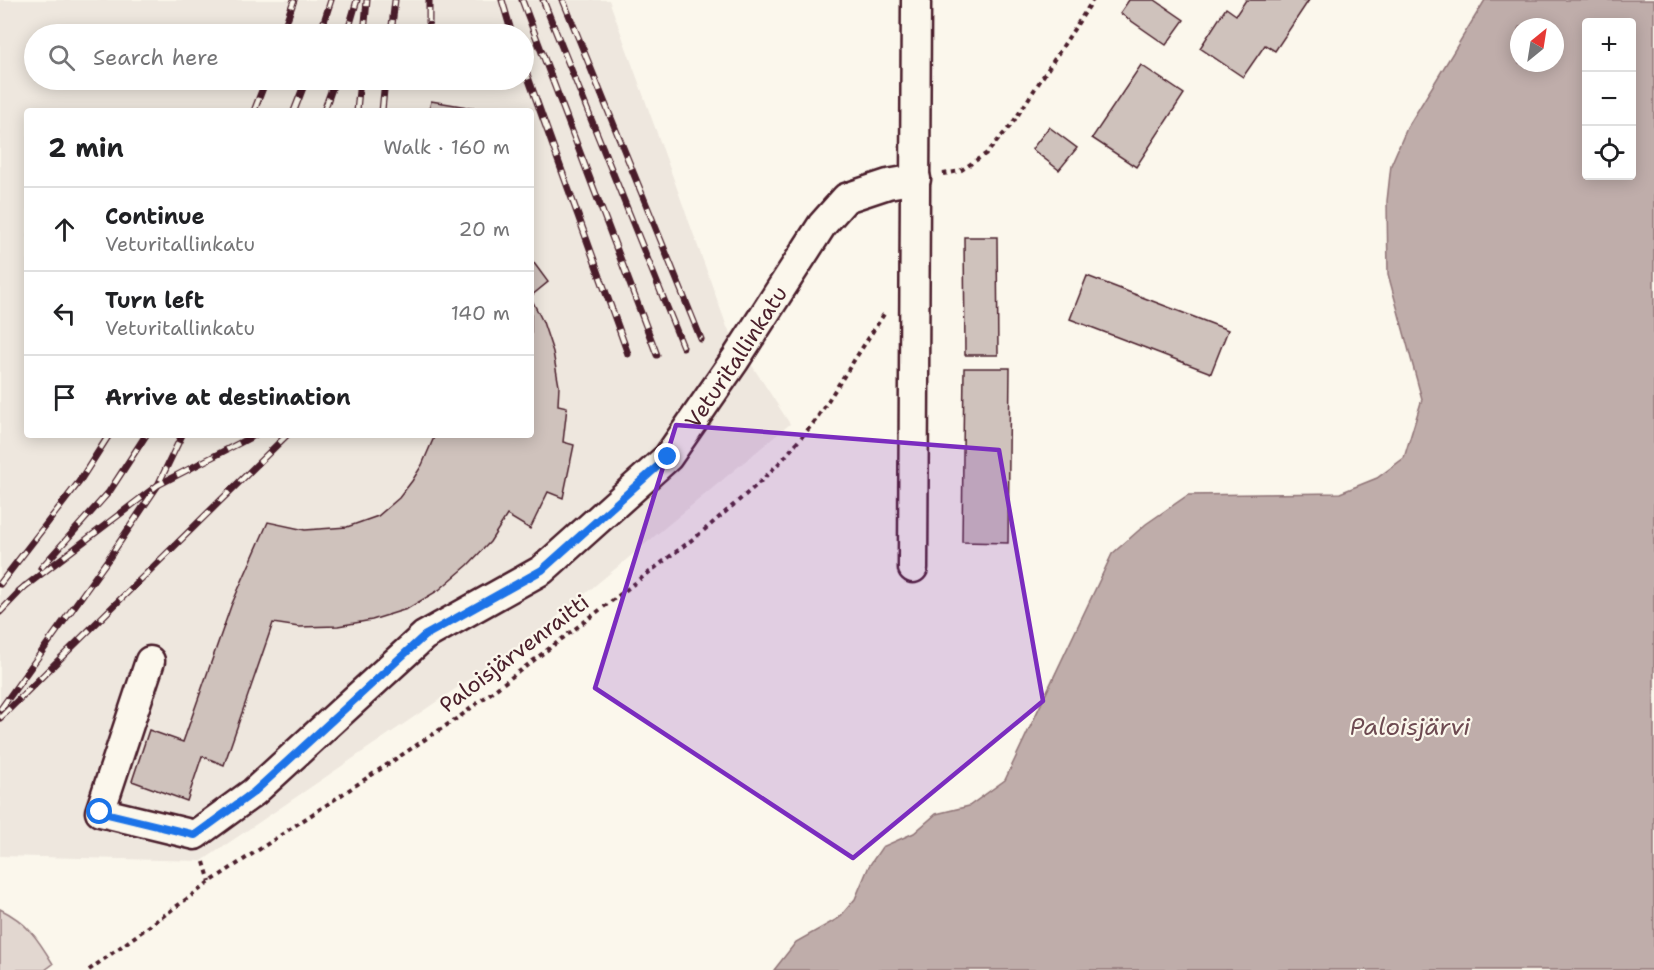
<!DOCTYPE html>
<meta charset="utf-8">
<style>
:root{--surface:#fff;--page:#f6f6f6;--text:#202124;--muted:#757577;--line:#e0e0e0}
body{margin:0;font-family:"Shantell Sans",sans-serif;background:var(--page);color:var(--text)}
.controls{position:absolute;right:18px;top:18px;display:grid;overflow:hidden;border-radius:6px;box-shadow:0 3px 15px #0003}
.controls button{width:54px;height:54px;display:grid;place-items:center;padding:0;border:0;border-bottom:2px solid var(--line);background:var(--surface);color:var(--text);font:30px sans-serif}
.compass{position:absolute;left:1510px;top:18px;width:54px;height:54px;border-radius:50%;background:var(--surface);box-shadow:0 3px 15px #0003;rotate:30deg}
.stop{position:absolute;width:18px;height:18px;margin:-14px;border:4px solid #1a73e8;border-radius:50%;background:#fff}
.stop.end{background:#1a73e8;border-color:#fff;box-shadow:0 2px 6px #0008}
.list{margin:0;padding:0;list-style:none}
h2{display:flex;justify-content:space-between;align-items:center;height:78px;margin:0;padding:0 24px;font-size:26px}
h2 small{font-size:20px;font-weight:400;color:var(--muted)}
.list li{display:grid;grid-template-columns:39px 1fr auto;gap:18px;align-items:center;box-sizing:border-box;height:84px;padding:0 24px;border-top:2px solid var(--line)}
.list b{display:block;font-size:22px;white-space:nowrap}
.list p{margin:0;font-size:20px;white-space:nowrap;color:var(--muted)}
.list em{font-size:20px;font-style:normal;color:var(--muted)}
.icon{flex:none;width:33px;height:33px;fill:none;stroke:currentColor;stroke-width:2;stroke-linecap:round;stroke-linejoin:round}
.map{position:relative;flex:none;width:1654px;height:970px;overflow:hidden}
.search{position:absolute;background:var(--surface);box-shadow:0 3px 15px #0003;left:24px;top:24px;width:510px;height:66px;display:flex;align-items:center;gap:15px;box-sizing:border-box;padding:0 21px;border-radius:33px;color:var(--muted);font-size:22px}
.panel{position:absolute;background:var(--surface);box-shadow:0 3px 15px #0003;left:24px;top:108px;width:510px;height:330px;border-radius:6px}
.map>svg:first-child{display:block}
</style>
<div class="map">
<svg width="1654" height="970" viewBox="0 0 1654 970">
<rect width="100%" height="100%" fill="#fbf7ec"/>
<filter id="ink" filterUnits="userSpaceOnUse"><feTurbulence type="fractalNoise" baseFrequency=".0167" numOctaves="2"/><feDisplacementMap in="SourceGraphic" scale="12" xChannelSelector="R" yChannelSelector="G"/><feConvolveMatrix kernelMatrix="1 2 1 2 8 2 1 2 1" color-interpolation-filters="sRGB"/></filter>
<g filter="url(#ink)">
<path fill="#eee7de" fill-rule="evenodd" d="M0,0H609L727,327L790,424L539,632L202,861L0,856ZM34,34H524V80H34ZM27,111H531V435H27Z"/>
<path fill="#e2d7d0" stroke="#967b7e" stroke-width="1.5" d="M0,909C27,922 38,939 53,964L45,970H0Z"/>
<path fill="#bfadaa" stroke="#907477" stroke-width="1.5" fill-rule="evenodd" d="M1485,0H1654V970H774L796,942L839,918L855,899L869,866L882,847L914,833L936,814L969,806L1005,780L1112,554L1146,524L1188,495L1340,493L1377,478L1404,458L1422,399L1388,274L1387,201L1391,165L1407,128ZM1586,22H1632V176H1586ZM1519,27H1555V63H1519Z"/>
<g fill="#cfc2bc" stroke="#4a1f2b" stroke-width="1.5">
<polygon points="1129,0 1155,0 1184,20 1166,45 1120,13"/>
<polygon points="1246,0 1309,0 1275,51 1265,45 1243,77 1200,48 1226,8 1236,15"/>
<polygon points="1141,65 1184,94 1136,167 1092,138"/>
<polygon points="431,101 492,111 429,111"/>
<polygon points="1049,127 1077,148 1059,170 1032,149"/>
<polygon points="964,237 997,237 998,355 965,355"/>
<polygon points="531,259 548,282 531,296"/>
<polygon points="1087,276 1228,330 1211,373 1070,319"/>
<polygon points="531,298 543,322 553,352 559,386 558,405 567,407 563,442 574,445 563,498 548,492 530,529 507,515 490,542 468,565 439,590 407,609 372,620 338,626 299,627 273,623 224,765 202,756 187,801 132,781 149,730 183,742 231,606 268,522 305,530 347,527 378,516 399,498 412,481 422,465 435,435 531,435"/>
<polygon points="964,368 1010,368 1008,543 962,542"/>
</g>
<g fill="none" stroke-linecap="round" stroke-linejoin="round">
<defs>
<g id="minor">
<polyline points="913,568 916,0"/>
<path id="s1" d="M150,661L100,812L195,835L254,792L424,636L542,570L668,457L735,360L822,225L846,198L888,184L916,179"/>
</g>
</defs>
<use href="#minor" stroke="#4a1f2b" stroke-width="33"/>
<g stroke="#4a1f2b" stroke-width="4" stroke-dasharray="4.5 4.5" stroke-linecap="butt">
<polyline points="943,174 960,171 987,153 1012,124 1093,0"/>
<polyline points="204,862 210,882"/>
<polyline points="89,970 210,882 462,715 702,532 758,484 784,458 815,421 884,314"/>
</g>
<use href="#minor" stroke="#fbf7ec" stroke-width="28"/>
<defs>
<g id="rail">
<polyline points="502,0 512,34"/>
<polyline points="522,0 657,355"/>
<polyline points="543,0 683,347"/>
<polyline points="563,0 701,339"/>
<polyline points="429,22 429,0"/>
<polyline points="282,34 294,0"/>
<polyline points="320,34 331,0"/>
<polyline points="347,34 357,0"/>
<polyline points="364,34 367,0"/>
<polyline points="391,34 395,0"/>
<polyline points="524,66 628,354"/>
<polyline points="254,111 266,80"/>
<polyline points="294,111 306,80"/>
<polyline points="324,111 335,80"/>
<polyline points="357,111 360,80"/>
<polyline points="382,111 385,80"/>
<polyline points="41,568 109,492 146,435"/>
<polyline points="0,584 79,482 109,435"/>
<polyline points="19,591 158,485 255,435"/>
<polyline points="0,612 25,586"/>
<polyline points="0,710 109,558 158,485 182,435"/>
<polyline points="0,718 287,435"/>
</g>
</defs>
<use href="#rail" stroke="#4a1f2b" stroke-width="7"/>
<use href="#rail" stroke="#fbf7ec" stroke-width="4.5" stroke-dasharray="14" stroke-linecap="butt"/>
</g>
</g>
<g fill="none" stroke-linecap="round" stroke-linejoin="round" filter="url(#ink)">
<polyline stroke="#1a73e8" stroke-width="8" points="100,812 195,835 254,792 424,636 542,570 668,457"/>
</g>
<path fill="#7b2cbf" fill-opacity="0.2" stroke="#7b2cbf" stroke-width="4.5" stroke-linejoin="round" d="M676,425L999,450L1043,701L853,858L595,688Z"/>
<g text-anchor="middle" stroke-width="4.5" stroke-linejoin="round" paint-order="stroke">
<g font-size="22" fill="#4a1f2b" stroke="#fbf7ec">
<text dy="8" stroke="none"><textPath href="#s1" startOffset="986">Veturitallinkatu</textPath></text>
<text transform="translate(514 653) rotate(-37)" y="8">Paloisjärvenraitti</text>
</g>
<g font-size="24" font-style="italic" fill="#6d4a51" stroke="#fbf7ec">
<text x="1410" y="735">Paloisjärvi</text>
</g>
</g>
</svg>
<div class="controls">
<button>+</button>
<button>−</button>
<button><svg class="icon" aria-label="locate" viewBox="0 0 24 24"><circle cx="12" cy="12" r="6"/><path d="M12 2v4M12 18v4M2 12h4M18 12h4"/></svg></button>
</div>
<svg class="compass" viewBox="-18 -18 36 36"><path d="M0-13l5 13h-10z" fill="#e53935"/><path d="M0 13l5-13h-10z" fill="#757577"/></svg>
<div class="stop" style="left:100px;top:812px"></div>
<div class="stop end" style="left:668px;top:457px"></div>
<div class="search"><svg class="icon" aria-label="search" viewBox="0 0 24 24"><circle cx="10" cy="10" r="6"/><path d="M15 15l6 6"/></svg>Search here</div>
<section class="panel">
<h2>2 min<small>Walk · 160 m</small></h2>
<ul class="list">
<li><svg class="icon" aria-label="ahead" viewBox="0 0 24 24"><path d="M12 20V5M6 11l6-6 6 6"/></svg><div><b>Continue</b><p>Veturitallinkatu</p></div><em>20 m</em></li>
<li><svg class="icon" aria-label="left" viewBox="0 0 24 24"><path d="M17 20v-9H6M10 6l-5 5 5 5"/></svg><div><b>Turn left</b><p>Veturitallinkatu</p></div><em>140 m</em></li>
<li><svg class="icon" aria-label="arrive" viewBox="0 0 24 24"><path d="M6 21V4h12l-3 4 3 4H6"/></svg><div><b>Arrive at destination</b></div></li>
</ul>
</section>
</div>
